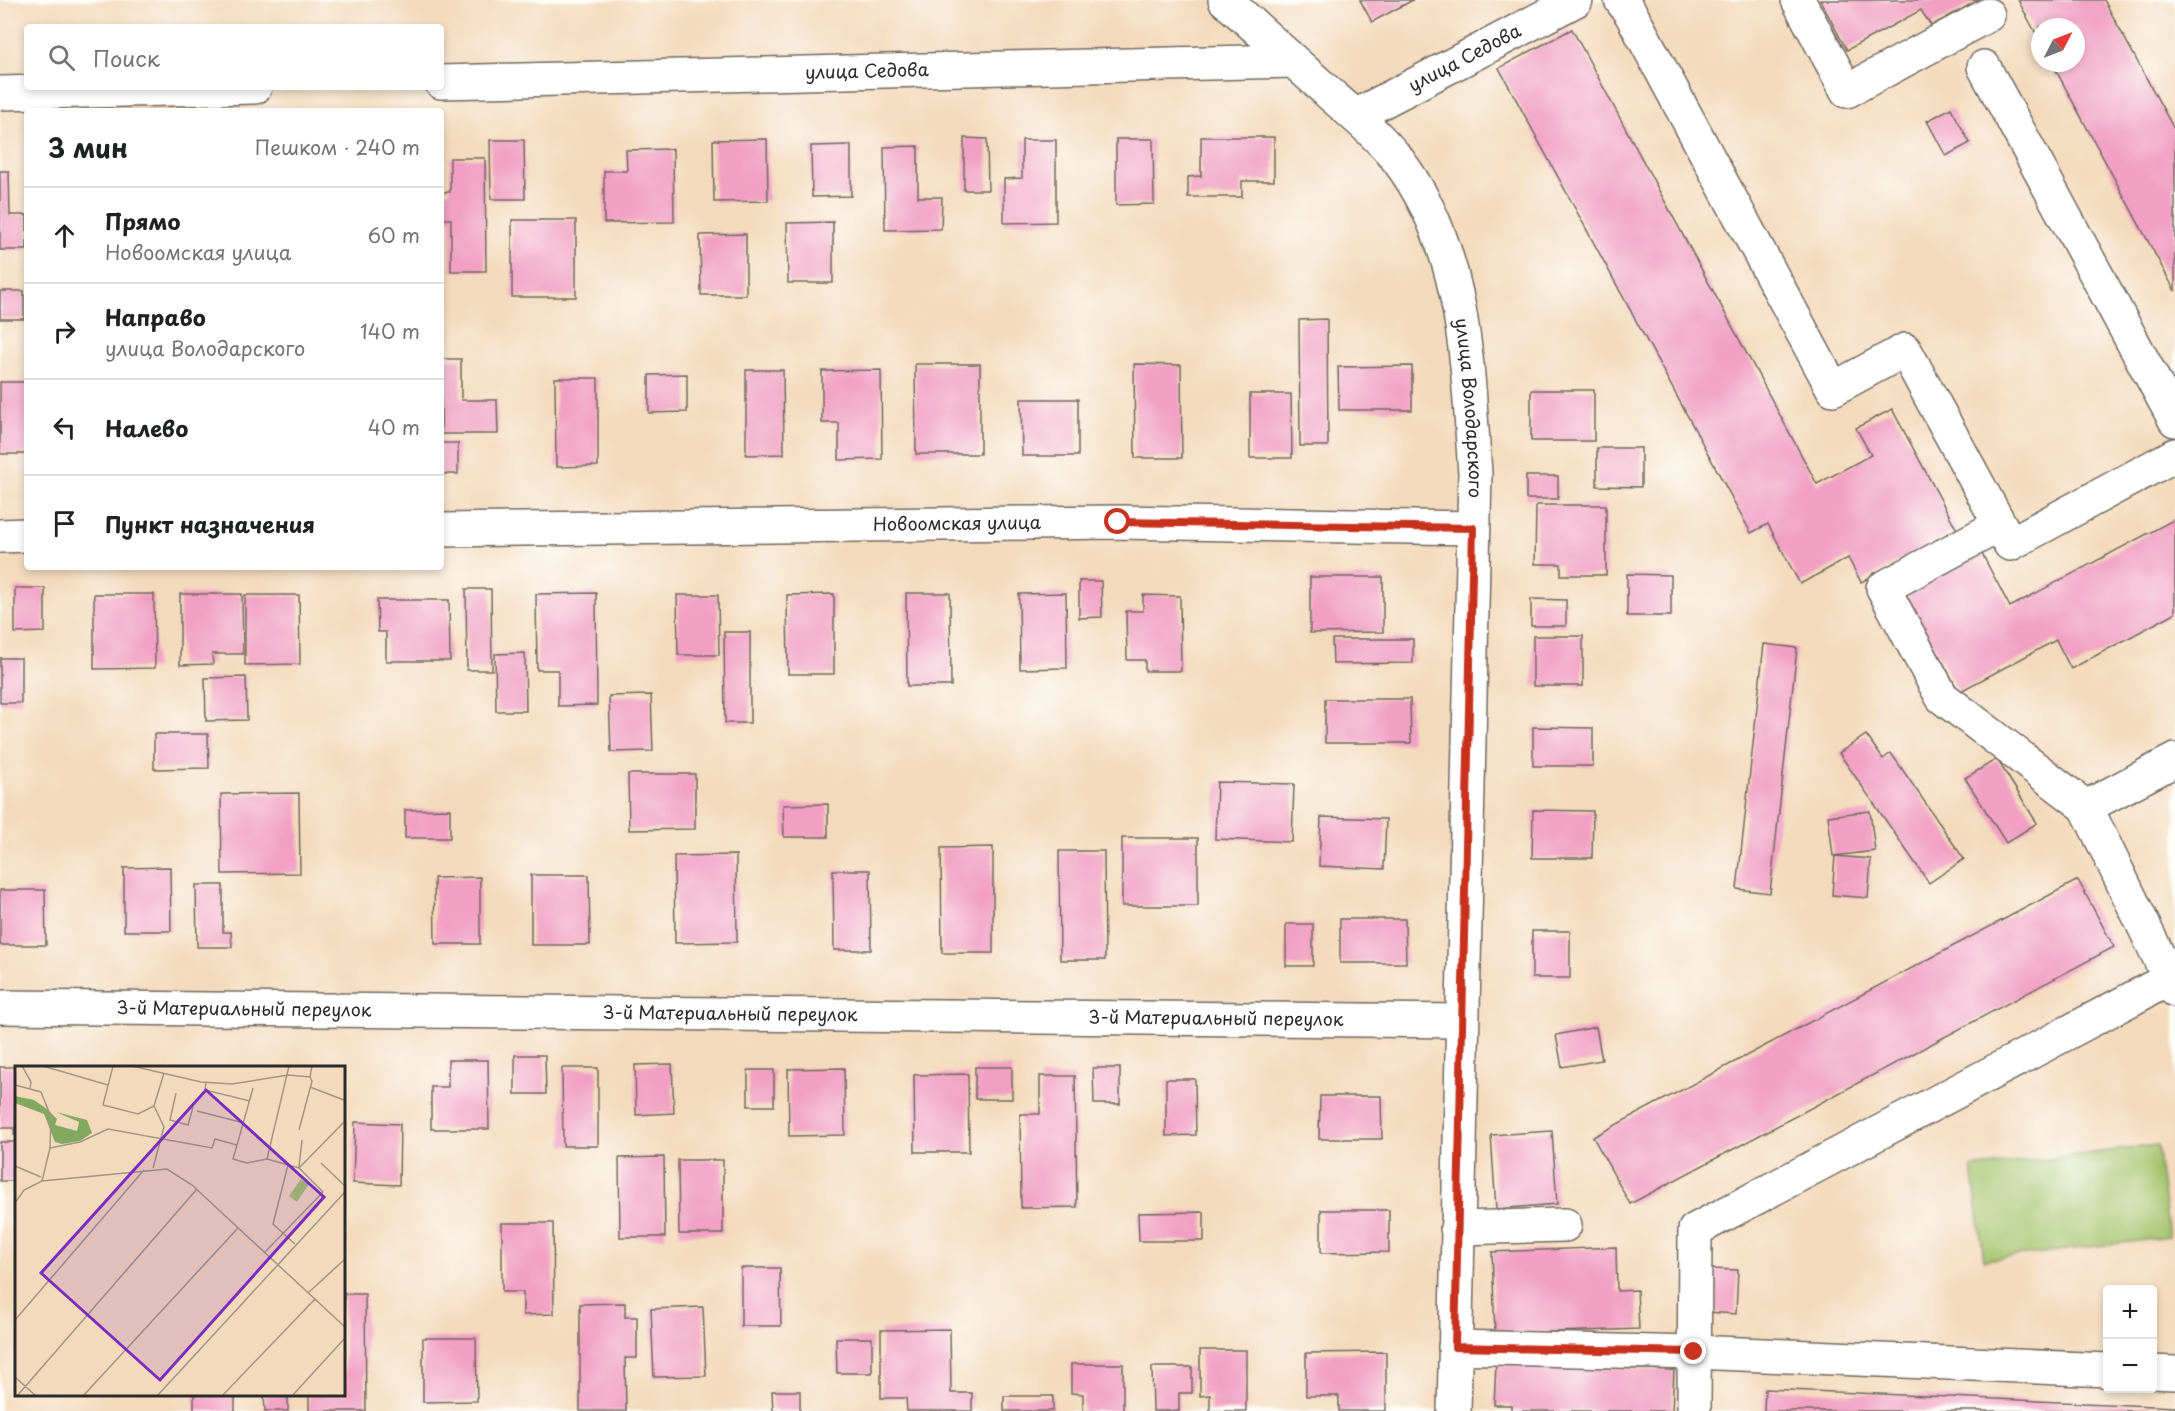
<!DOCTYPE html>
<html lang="ru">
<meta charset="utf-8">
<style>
:root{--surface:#fff;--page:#f6f6f6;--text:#202124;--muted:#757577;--line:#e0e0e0}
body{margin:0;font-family:"Playpen Sans",sans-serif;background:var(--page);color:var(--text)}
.controls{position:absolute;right:18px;bottom:18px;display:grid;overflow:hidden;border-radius:6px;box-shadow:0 3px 9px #0003}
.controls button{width:54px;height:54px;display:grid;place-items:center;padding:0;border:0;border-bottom:2px solid var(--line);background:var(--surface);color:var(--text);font:30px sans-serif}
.compass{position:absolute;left:2031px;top:18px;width:54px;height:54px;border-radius:50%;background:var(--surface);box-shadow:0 3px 9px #0003;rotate:48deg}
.stop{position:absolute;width:18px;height:18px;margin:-14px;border:4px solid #c8321e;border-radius:50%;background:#fff}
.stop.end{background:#c8321e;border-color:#fff;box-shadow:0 2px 6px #0008}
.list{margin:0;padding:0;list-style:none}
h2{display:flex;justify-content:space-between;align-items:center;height:78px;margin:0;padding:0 24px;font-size:26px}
h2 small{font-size:20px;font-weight:400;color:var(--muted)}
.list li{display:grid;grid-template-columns:39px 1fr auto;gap:18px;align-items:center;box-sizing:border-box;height:96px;padding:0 24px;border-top:2px solid var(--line)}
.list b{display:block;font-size:22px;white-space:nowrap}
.list p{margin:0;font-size:20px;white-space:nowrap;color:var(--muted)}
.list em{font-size:20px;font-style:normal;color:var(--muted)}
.icon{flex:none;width:33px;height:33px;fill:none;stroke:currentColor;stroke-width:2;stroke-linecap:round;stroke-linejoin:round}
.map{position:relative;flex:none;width:2175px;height:1411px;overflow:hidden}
.search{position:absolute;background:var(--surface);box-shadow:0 3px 9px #0003;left:24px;top:24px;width:420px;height:66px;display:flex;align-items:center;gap:15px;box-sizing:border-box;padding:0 21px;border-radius:6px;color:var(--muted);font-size:22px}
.panel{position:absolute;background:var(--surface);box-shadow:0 3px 9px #0003;left:24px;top:108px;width:420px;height:462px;border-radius:6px}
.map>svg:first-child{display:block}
</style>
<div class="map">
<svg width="2175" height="1411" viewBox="0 0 2175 1411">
<rect width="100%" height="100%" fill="#fdfcf7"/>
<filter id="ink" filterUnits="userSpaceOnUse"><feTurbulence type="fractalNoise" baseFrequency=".0167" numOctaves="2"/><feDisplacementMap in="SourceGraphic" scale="12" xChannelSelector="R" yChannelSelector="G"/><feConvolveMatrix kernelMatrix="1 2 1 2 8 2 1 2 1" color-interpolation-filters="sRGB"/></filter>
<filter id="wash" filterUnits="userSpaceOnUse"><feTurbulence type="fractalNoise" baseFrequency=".008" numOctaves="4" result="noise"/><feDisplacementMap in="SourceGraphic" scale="24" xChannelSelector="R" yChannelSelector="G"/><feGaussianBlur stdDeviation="1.35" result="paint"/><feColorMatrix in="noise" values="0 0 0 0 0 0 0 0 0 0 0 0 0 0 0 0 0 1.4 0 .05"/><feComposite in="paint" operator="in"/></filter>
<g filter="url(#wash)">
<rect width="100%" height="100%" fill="#f4dabc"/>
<polygon fill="#a3c36b" stroke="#67774b" stroke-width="1.5" points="2157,1145 2169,1237 1984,1260 1972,1168"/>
<g id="blocks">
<g fill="#f1a0c3">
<polygon points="1360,0 1413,0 1372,22"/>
<polygon points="1820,0 1979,0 1931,26 1921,10 1847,50"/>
<polygon points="2018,0 2104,0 2175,131 2175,291 2052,63 2076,63 2076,27 2040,27 2040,41"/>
<polygon points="1572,29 1817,484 1871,455 1856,428 1892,409 1957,530 1861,582 1848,558 1800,584 1768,524 1751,533 1499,68"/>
<polygon points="1951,108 1970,143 1946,156 1927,121"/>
<polygon points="1201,137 1274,137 1274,181 1242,181 1242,197 1188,197 1188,177 1201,176"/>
<polygon points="964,138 987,139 988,190 964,190"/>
<polygon points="767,139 768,201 714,202 713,140"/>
<polygon points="1116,139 1153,139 1154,204 1116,205"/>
<polygon points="490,140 524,140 525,199 491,199"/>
<polygon points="1022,140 1056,140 1056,222 1004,223 1004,179 1022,178"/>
<polygon points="851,145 851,196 812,197 811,146"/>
<polygon points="918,146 918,197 942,197 941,229 885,230 884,147"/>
<polygon points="673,149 674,222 604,223 604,171 627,171 626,150"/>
<polygon points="450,158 485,158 486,271 451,271 451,219 441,219 441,192 450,192"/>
<polygon points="0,171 9,171 10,215 27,215 27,250 0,250"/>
<rect x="512" y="220" width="64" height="77"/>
<polygon points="833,222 833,283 788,283 787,223"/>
<polygon points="746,234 746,295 701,295 700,235"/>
<rect x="0" y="291" width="24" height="28"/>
<polygon points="1327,319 1328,446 1300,446 1299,320"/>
<polygon points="441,359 461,359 461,400 497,400 498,434 441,434"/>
<polygon points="915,364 980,364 980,454 916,454"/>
<polygon points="1134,364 1181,365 1182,458 1135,458"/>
<polygon points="1412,366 1412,410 1339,410 1338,367"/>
<polygon points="746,370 783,370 784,454 746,455"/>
<polygon points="881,370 882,459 839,460 839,423 822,423 822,371"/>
<polygon points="687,374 687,412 649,413 649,375"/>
<polygon points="555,378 598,378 598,466 556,467"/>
<rect x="0" y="382" width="27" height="72"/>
<rect x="1531" y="390" width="63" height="51"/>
<polygon points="1250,394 1291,394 1292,458 1250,458"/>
<polygon points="1021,399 1078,399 1078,456 1022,456"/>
<rect x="441" y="443" width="17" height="31"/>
<polygon points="1597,448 1641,448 1641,487 1597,486"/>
<rect x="1526" y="476" width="32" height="23"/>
<polygon points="1536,505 1606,505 1606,575 1561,575 1561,564 1535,564"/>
<polygon points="2175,519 2175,613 2071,669 2056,640 1959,692 1903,589 1979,548 2010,607"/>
<polygon points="1627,574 1671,575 1671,616 1627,616"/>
<polygon points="1310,577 1383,577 1383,632 1310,633"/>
<polygon points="1079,581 1101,581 1102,617 1079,618"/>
<polygon points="15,588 45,588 45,632 15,633"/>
<polygon points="466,589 491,589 492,670 467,670"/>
<polygon points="596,593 597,705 558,706 558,670 537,670 536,594"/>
<polygon points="906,593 950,593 951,686 907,686"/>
<polygon points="1066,593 1067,668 1020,669 1019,594"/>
<polygon points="94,594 154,594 155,668 94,669"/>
<polygon points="180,594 242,594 243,654 212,654 213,664 180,665"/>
<polygon points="834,594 834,674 788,674 787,595"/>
<polygon points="245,595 299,595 300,664 245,665"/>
<polygon points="677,595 718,595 719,655 678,655"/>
<polygon points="1143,595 1180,596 1181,671 1145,671 1145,660 1127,660 1126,611 1143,611"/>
<polygon points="1531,599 1566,600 1566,626 1531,626"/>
<polygon points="377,600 449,600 450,661 386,661 386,632 378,632"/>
<polygon points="724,632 750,632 750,723 725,723"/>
<rect x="1533" y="636" width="50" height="50"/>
<polygon points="1332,639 1413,639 1413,663 1333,664"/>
<polygon points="1764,644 1797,648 1770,893 1737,889"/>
<polygon points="525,653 526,711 496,711 495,654"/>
<rect x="0" y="658" width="21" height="45"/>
<polygon points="246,677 247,720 206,721 205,678"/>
<polygon points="651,695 653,751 611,752 609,696"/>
<polygon points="1325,699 1410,699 1411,743 1325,743"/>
<polygon points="1533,727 1593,728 1593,766 1533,766"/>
<polygon points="154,734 208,734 209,768 154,769"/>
<polygon points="1866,735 1883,759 1891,753 1964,859 1929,883 1839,753"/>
<polygon points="1997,759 2037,823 2006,843 1965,778"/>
<polygon points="628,774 695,774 695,829 629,830"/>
<polygon points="1217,782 1294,784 1292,842 1215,839"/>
<polygon points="299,793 300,873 222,874 221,794"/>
<polygon points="828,804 828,837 784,837 783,805"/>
<polygon points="450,809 450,838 405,838 405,810"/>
<polygon points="1533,810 1593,811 1592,858 1532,858"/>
<polygon points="1870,811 1875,851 1833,856 1828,816"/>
<polygon points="1321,817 1386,819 1384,869 1319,866"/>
<rect x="1122" y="838" width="76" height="68"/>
<polygon points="993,847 993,953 942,953 941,848"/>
<polygon points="1059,851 1104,851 1105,960 1060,960"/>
<polygon points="736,855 737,942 675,943 674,856"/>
<polygon points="1835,856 1871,859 1868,898 1832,895"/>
<polygon points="170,867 171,931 124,931 124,868"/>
<polygon points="833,870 870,870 871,950 834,950"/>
<polygon points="531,875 589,875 590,945 531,945"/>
<polygon points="480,877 480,944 435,944 434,878"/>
<polygon points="2078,880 2114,947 1630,1204 1593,1137"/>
<polygon points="196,885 223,885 223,932 231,932 232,947 197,947"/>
<polygon points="0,890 45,890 46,945 0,945"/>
<polygon points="1340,919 1405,919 1406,963 1340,963"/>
<rect x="1286" y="924" width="27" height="42"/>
<rect x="1532" y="931" width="38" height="47"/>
<polygon points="1596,1027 1602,1060 1562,1067 1556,1035"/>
<polygon points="515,1055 545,1055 546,1094 515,1094"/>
<polygon points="448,1060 488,1060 489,1129 431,1129 431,1087 448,1087"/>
<polygon points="672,1064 674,1113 636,1115 635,1065"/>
<polygon points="0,1067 16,1067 16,1135 14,1135 14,1128 0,1128"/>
<rect x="975" y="1067" width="37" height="32"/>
<polygon points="562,1068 598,1068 598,1146 563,1146"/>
<polygon points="844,1068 845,1135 789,1136 788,1069"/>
<polygon points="1093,1068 1120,1068 1120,1104 1094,1104"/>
<rect x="748" y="1070" width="26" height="36"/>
<polygon points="968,1074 969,1152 915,1152 914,1075"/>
<polygon points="1040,1076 1075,1076 1077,1207 1021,1208 1020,1114 1040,1114"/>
<polygon points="1166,1079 1195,1079 1196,1135 1166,1136"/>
<polygon points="1320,1096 1381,1096 1382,1139 1319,1139"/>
<polygon points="355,1122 400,1124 399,1185 353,1183"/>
<polygon points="1552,1131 1557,1204 1496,1209 1491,1135"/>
<rect x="0" y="1142" width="16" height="39"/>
<polygon points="664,1157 665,1237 620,1237 619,1158"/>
<polygon points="678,1160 723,1160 723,1234 679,1234"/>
<polygon points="1321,1210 1389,1210 1389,1252 1321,1253"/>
<polygon points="1204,1212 1204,1241 1139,1241 1138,1213"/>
<polygon points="502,1223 553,1223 554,1314 523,1315 523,1292 502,1292"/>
<polygon points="1616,1247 1617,1291 1637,1290 1639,1329 1495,1334 1492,1252"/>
<polygon points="741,1268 780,1268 781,1326 741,1326"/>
<polygon points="1710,1269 1738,1270 1736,1314 1707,1312"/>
<polygon points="344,1294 365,1294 366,1411 309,1411 309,1394 344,1394"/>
<polygon points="625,1303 625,1317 637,1317 637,1358 625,1358 626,1411 580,1411 580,1304"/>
<polygon points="703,1307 706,1376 654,1377 651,1309"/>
<polygon points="950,1329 951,1393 972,1393 972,1411 907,1411 906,1398 881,1398 881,1330"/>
<polygon points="423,1338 476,1338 477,1401 423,1402"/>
<polygon points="836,1338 872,1338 872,1373 837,1373"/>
<polygon points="1200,1350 1246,1350 1246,1411 1210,1411 1210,1395 1200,1396"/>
<polygon points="1386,1352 1386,1411 1339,1411 1339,1396 1306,1396 1306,1353"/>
<polygon points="1071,1364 1123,1364 1123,1411 1083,1411 1083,1394 1071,1393"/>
<polygon points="1496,1364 1674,1370 1672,1411 1511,1411 1511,1405 1494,1405"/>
<polygon points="1152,1367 1192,1367 1192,1393 1179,1393 1179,1411 1153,1411"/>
<polygon points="1765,1389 2175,1407 2175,1411 1764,1411"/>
<polygon points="772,1391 800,1391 800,1411 773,1411"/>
<rect x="194" y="1394" width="41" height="17"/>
<polygon points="264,1394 288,1394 288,1411 265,1411"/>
<rect x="1004" y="1396" width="49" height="15"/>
</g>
</g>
</g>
<g filter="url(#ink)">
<use href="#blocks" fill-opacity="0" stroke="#71685e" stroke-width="1.5"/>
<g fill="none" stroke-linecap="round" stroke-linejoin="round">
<defs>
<g id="minor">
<path id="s1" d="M1225,0C1260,31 1295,62 1330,94C1353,114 1379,136 1398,160C1467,251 1467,365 1475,473L1454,1411"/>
<polyline points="1621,0 1631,14 1833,389 1905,350 2000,525 1883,588 1942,697 2086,807 2175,760"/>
<polyline points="1798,0 1847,91 1988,15"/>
<polyline points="1984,67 2175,420"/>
<path id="s2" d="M441,82L1293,61"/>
<polyline points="0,93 255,87"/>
<path id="s3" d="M1355,116L1576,0"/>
<polyline points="2000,525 2010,544 2175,455"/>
<path id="s4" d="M441,530L1118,522L1473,528"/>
<polyline points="0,536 27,535"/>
<polyline points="2086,807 2175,990"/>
<path id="s5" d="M0,1007L1462,1021"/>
<polyline points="1457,1228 1565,1225"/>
<polyline points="1455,1347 1694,1353"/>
<polyline points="1694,1352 2108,1370"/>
<polyline points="2152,1372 2175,1373"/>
<polyline points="1694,1411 1695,1230 2169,979"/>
</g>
</defs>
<use href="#minor" stroke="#71685e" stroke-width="36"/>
<use href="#minor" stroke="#fff" stroke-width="33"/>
</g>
</g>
<g fill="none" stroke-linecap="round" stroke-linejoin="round" filter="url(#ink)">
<polyline stroke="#c8321e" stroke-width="8" points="1118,522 1473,528 1455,1347 1694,1352"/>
</g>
<g text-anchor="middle" stroke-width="6" stroke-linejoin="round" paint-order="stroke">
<g font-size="18" fill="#2b2b2b" stroke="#fdfcf7">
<text dy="6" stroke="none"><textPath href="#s3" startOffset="124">улица Седова</textPath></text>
<text dy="6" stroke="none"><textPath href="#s2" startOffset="426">улица Седова</textPath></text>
<text dy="6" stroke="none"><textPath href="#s1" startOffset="498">улица Володарского</textPath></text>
<text dy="6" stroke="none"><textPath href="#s4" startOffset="516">Новоомская улица</textPath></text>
<text dy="6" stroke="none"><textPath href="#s5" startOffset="244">3-й Материальный переулок</textPath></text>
<text dy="6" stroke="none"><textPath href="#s5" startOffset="730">3-й Материальный переулок</textPath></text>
<text dy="6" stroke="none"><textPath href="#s5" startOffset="1216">3-й Материальный переулок</textPath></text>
</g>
</g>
<g transform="translate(15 1066)">
<rect width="330" height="330" fill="#f4dabc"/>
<path d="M286,113L294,118L282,136L274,130Z" fill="#a3c36b"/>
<path d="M0,30L19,34L32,43L42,53L40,59L62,65L64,56L41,46L72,54L77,67L65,75L47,78L40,76L29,48L0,37Z" fill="#82a95f"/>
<path fill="none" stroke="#a49482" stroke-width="1.5" d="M7,0L16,16L15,22M28,0L93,19M98,0L88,39L123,48L139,40L149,7M117,0L186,16L217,18L273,9L295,11L297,0M191,16L190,24L235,35M0,19L26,26L36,51L35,82M295,21L329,34M161,27L155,54L173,59L178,41M182,45L229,57M284,64L297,15L295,11M222,79L238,22M306,97L330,120M273,99L258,158L280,178M0,100L26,111M284,101L287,74M138,102L149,61L139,40M284,102L330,55M27,115L35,82L65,76L93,63L197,82L200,73L222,79L218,93L232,97L252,93L274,0M0,137L9,124L27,115L152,103L177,119L330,261M249,187L308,126L284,102L252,93M293,227L330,193M0,254L129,104M0,311L21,330M2,330L182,123M68,330L223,162M142,330L330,126M207,330L300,233M277,330L330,272"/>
<path fill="#7b2cbf" fill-opacity="0.15" stroke="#7b2cbf" stroke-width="3" d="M191,24L309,131L145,314L26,207Z"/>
<rect width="330" height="330" fill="none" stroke="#2b2b2b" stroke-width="3"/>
</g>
</svg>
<div class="controls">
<button>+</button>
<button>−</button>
</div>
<svg class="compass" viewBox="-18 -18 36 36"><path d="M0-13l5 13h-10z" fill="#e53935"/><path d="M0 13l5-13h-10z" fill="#757577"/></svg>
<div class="stop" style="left:1118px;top:522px"></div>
<div class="stop end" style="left:1694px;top:1352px"></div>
<div class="search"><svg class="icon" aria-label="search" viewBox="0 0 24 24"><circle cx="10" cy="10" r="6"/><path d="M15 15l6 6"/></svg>Поиск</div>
<section class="panel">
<h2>3 мин<small>Пешком · 240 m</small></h2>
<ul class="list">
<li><svg class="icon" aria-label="ahead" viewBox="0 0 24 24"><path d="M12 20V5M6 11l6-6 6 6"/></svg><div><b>Прямо</b><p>Новоомская улица</p></div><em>60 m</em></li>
<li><svg class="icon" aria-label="right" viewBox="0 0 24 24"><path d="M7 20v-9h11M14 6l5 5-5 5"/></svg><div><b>Направо</b><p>улица Володарского</p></div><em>140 m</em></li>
<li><svg class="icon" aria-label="left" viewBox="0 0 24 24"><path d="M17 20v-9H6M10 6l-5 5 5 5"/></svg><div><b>Налево</b></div><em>40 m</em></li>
<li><svg class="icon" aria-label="arrive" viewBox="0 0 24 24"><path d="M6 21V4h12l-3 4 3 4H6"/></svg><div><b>Пункт назначения</b></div></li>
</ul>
</section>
</div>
